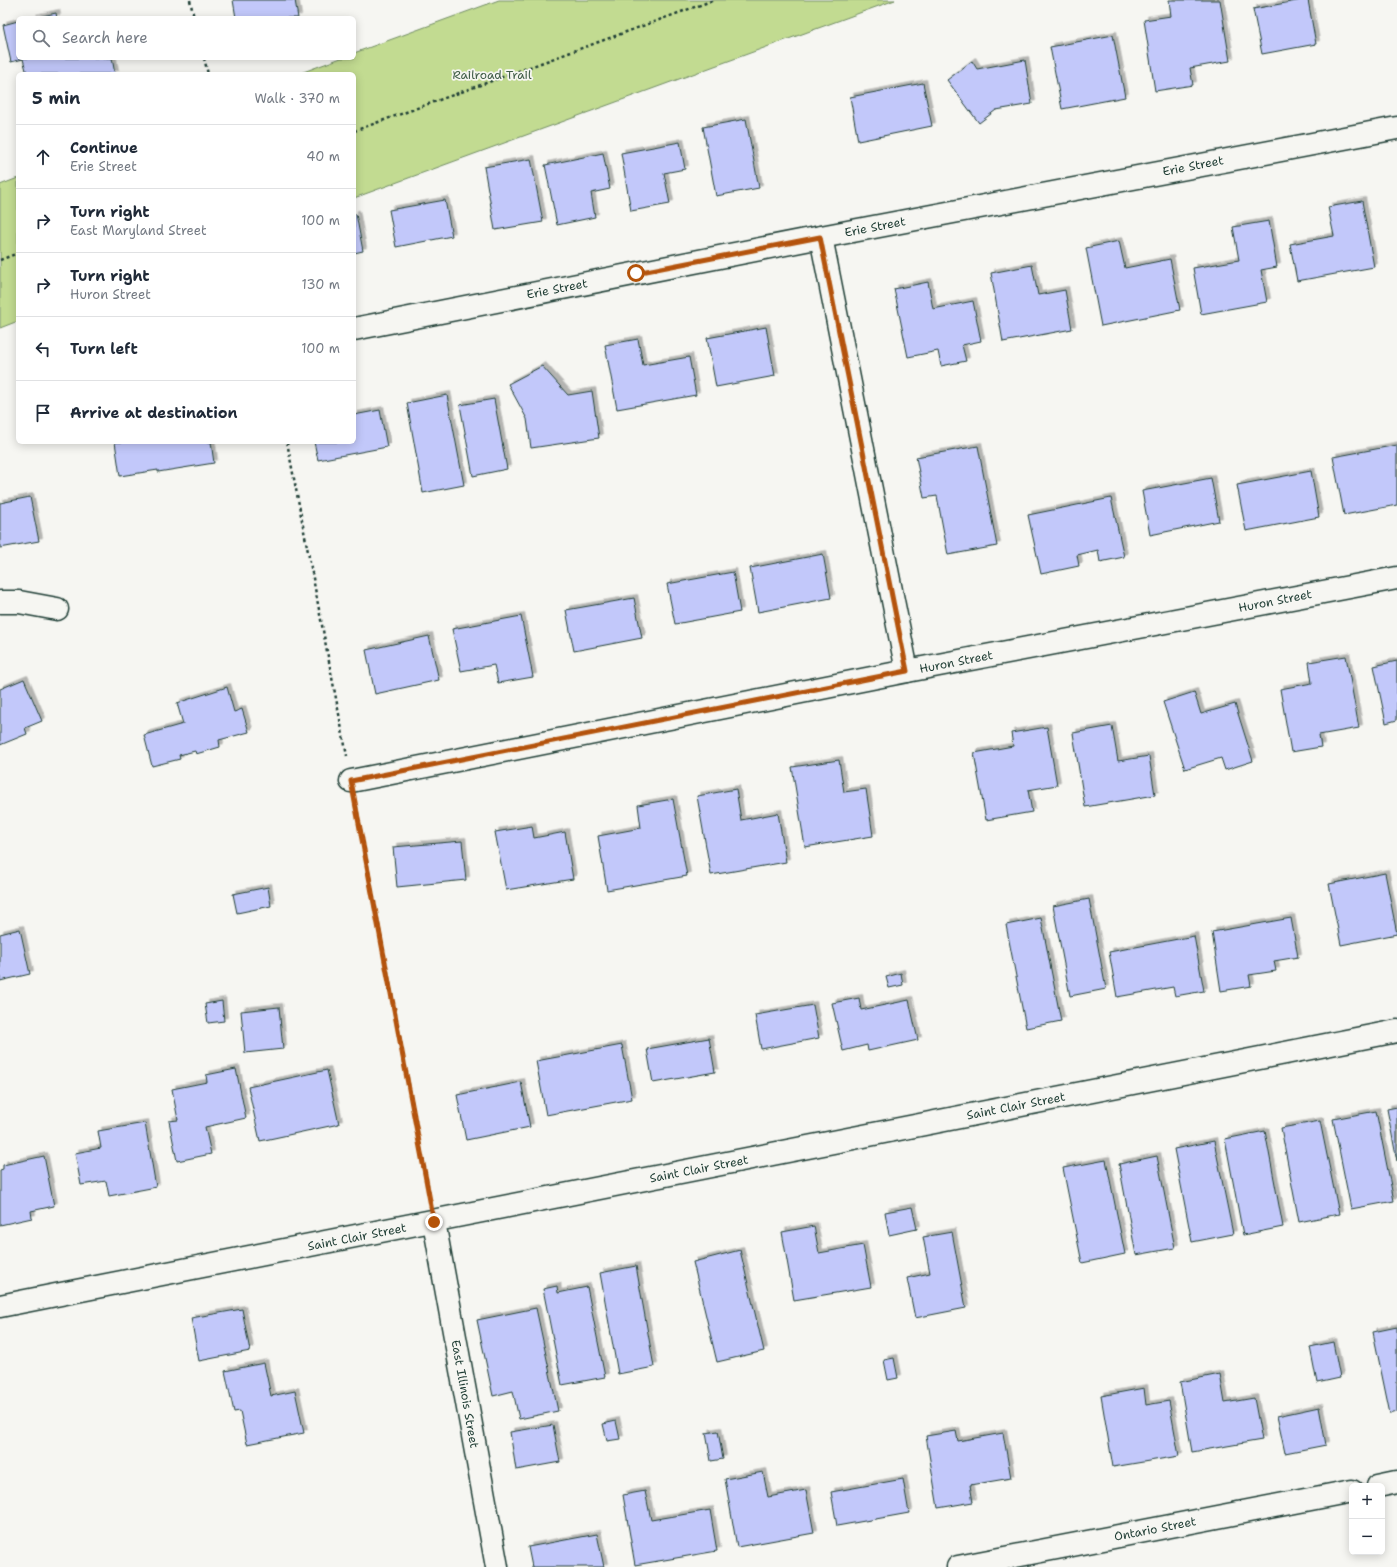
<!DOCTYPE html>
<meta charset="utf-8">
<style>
:root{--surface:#fff;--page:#f2f2f3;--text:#1f2937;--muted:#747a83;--line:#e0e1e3}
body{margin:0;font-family:"Shantell Sans",sans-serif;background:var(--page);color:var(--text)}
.controls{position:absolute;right:12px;bottom:12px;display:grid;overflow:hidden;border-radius:6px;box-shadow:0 2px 10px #0003}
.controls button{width:36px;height:36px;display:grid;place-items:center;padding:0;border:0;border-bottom:1px solid var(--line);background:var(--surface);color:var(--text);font:20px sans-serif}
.stop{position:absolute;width:12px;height:12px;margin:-9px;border:3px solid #b45309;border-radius:50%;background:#fff}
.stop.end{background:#b45309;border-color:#fff;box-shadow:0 1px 4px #0008}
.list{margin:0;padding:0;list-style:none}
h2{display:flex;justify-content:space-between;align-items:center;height:52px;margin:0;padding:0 16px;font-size:17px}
h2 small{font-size:13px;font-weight:400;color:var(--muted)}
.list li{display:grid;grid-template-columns:26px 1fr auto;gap:12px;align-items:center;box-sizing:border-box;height:64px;padding:0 16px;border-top:1px solid var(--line)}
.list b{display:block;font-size:15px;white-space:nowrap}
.list p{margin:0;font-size:13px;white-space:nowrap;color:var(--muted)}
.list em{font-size:13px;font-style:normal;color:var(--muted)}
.icon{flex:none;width:22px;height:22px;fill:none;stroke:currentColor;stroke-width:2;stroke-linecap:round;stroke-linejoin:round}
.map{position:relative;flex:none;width:1397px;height:1567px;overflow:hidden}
.search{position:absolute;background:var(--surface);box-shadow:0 2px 10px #0003;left:16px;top:16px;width:340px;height:44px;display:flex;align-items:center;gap:10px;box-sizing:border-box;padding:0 14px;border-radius:6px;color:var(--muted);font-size:15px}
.panel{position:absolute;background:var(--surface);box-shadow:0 2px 10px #0003;left:16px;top:72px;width:340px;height:372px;border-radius:6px}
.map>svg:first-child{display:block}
</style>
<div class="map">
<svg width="1397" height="1567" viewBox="0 0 1397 1567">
<defs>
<filter id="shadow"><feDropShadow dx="3.5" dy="-3.5" stdDeviation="0" flood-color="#0004"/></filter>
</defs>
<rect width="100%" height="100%" fill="#f6f6f2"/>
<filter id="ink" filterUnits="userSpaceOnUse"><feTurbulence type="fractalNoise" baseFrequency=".025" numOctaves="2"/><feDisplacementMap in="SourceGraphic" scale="8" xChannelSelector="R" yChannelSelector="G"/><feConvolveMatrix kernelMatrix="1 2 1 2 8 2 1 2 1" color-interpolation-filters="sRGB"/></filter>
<g filter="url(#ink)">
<g fill="#c2db91" stroke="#708c62">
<polygon points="499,0 895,0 354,198 354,74 298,74 341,58 354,58 354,53"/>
<polygon points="18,178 18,321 0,328 0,185"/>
</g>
<g fill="#c2c8fa" stroke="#1f3d34" filter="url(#shadow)">
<polygon points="233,0 295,0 298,18 236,18"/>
<polygon points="1169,0 1220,0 1230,61 1190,68 1193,85 1155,91 1144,20 1171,16"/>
<polygon points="1302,0 1308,0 1316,44 1262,54 1253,9"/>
<polygon points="56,13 57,18 33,18"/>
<polygon points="18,21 18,58 112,58 115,74 27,74 23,59 11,62 3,25"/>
<polygon points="1113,35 1125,97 1062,109 1050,47"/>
<polygon points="1025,60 1032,104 996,110 979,123 947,80 972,61 977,69"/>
<polygon points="923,83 932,126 858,141 850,97"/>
<polygon points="746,119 759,188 716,196 703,127"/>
<polygon points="680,142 685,169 664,173 670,204 631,211 621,153"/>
<polygon points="603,153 610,189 591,193 595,217 557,225 545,165"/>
<polygon points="531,159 543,222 495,230 484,167"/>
<polygon points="445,200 452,236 396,247 389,210"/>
<polygon points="1362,201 1374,267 1297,281 1290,244 1334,236 1328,207"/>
<polygon points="354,214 356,214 363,251 354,253"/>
<polygon points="1269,221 1277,267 1261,270 1267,302 1201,314 1193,268 1239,260 1233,227"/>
<polygon points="1119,241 1125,268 1170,259 1180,310 1101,326 1086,248"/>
<polygon points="1032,265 1038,295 1065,290 1072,329 1003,342 991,273"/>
<polygon points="928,282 933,309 973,301 981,341 962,345 966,361 941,366 938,351 908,357 894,289"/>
<polygon points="766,327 775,376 716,387 707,338"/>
<polygon points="638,339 643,365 689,357 696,395 617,409 605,345"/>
<polygon points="542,366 568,395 592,391 599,438 531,448 527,419 508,384"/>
<polygon points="447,395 464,485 423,493 407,403"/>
<polygon points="494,399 507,469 473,476 460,405"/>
<polygon points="380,410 387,447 318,460 314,442 354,442 354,415"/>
<polygon points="115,442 211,442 214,463 158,472 158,470 120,476"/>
<polygon points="1397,445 1397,505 1344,515 1333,457"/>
<polygon points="978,446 997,546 948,555 937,496 924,498 916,457"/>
<polygon points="1311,471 1319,517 1246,531 1237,485"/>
<polygon points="1211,478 1219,521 1150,535 1142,491"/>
<polygon points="30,497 39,541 0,548 0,503"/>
<polygon points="1111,498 1124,557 1100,562 1098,550 1077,555 1079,566 1041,574 1028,515"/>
<polygon points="823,554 831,598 758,612 750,568"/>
<polygon points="733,572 740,612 675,624 667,584"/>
<polygon points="634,598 642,638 574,651 566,610"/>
<polygon points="521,616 533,677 498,683 494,665 461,671 452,629"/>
<polygon points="429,636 439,680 375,694 366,650"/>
<polygon points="1346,656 1359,728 1319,735 1321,747 1291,752 1280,689 1312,683 1309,662"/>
<polygon points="1397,661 1397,720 1386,723 1374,666"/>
<polygon points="24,679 42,721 25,728 27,734 0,745 0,689"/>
<polygon points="227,687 234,712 242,709 249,732 219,740 220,747 196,754 195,751 179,755 180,759 152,766 144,735 183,724 177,703"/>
<polygon points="1194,692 1201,714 1235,704 1253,761 1225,770 1221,758 1185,769 1163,702"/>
<polygon points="1112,726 1118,761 1149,756 1155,795 1085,807 1073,733"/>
<polygon points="1047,727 1057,785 1028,790 1032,812 986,820 974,753 1013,746 1011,733"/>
<polygon points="839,760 844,792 866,789 873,836 805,847 792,767"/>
<polygon points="736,789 741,820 778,813 786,862 711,875 697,796"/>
<polygon points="673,799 687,876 607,890 598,836 641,828 638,805"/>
<polygon points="532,826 534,838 565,832 573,879 506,890 495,832"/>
<polygon points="462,841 466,880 397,887 393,847"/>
<polygon points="1385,873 1397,934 1341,945 1329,884"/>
<polygon points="268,887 271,906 237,913 233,894"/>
<polygon points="1089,899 1106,989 1070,996 1053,906"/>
<polygon points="1041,918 1061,1021 1026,1028 1006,925"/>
<polygon points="1291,918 1298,957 1274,961 1276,971 1249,975 1251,986 1221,991 1212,932"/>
<polygon points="20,929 30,974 0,981 0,934"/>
<polygon points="1194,936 1204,991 1175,996 1173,987 1117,997 1109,952"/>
<polygon points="901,973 903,985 889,988 886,977"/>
<polygon points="859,998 861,1010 909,1000 918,1040 868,1051 867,1045 843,1051 832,1003"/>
<polygon points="222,1001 224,1021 208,1023 205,1004"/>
<polygon points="813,1005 819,1038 761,1049 755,1015"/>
<polygon points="279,1007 283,1049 245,1053 241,1011"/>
<polygon points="709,1038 715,1072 653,1083 647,1049"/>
<polygon points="622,1045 632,1099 546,1115 536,1061"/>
<polygon points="236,1069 246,1118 205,1127 211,1154 177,1161 169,1121 178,1120 172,1089 207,1082 206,1075"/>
<polygon points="327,1070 339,1124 260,1141 248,1087"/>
<polygon points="521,1082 530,1127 466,1140 457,1095"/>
<polygon points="1397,1107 1397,1161 1387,1109"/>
<polygon points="1376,1111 1394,1201 1351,1209 1333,1119"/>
<polygon points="1320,1121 1339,1214 1299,1222 1281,1128"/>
<polygon points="145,1123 156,1187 109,1196 106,1181 81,1185 75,1153 101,1148 98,1131"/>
<polygon points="1265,1131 1283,1227 1243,1235 1225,1139"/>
<polygon points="1214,1141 1233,1234 1192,1242 1174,1149"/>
<polygon points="44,1156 54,1206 31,1211 32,1218 0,1225 0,1170 3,1169 3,1165"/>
<polygon points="1157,1156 1175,1248 1136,1255 1119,1164"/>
<polygon points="1106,1160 1125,1254 1082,1263 1063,1168"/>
<polygon points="912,1207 917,1229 889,1235 885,1212"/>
<polygon points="814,1226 819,1253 863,1245 871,1287 794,1300 782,1232"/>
<polygon points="952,1232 966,1308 915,1318 907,1278 930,1273 923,1237"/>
<polygon points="740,1250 764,1351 717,1362 693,1262"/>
<polygon points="636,1266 654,1367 618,1374 600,1273"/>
<polygon points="557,1286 558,1293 587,1287 605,1377 562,1385 543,1289"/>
<polygon points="536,1308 558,1411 519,1419 513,1391 493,1396 477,1320"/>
<polygon points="242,1309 250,1351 199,1361 191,1318"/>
<polygon points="1397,1327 1397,1412 1390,1414 1373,1332"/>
<polygon points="1333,1342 1340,1378 1317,1383 1310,1347"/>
<polygon points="894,1358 898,1378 888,1380 884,1360"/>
<polygon points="264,1363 271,1396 295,1391 304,1433 247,1444 240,1411 234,1412 225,1371"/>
<polygon points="1220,1374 1225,1403 1254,1398 1262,1440 1192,1452 1180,1382"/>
<polygon points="1144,1388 1146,1405 1169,1401 1179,1456 1113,1467 1101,1396"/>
<polygon points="1319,1407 1326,1445 1285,1453 1277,1416"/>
<polygon points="616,1421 620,1439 607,1441 603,1424"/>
<polygon points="553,1425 560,1462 516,1470 510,1432"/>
<polygon points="718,1431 723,1459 711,1461 706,1433"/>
<polygon points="956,1431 958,1441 1003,1433 1011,1478 970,1485 973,1502 938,1508 926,1436"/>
<polygon points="763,1472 768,1497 806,1490 814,1533 737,1547 725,1479"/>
<polygon points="903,1479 909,1513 837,1526 831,1492"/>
<polygon points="645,1491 651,1520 710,1510 717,1551 635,1565 623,1495"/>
<polygon points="597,1534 604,1567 532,1567 528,1547"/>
</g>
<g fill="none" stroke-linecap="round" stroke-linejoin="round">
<defs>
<g id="minor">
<polyline points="821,237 907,671"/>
<polyline points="354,329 821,237 1397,128"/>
<polyline points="0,602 19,602 57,609"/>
<polyline points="351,781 907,671 1397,578"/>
<polyline points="434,1222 497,1567"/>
<polyline points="0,1306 1397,1031"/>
<polyline points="1378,1486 1397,1482"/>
<polyline points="958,1567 1352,1491"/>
</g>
</defs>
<use href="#minor" stroke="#1f3d34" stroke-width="25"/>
<g stroke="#1f3d34" stroke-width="2.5" stroke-dasharray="3 3" stroke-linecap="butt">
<polyline points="190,0 194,18"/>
<polyline points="204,58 208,74"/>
<polyline points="354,131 714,0"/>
<polyline points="0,260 18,253"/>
<polyline points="287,442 347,756"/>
<polyline points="356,806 429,1194"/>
</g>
<use href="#minor" stroke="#f6f6f2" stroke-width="22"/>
</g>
</g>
<g fill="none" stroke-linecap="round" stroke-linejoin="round" filter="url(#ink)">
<polyline stroke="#b45309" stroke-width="5" points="434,1222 351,781 907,671 820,237 636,273"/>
</g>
<g text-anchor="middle" stroke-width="3.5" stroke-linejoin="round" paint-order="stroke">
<g font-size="12" fill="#405d47" stroke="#f6f6f2">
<text x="492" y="79">Railroad Trail</text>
</g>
<g font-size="12" fill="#1f3d34" stroke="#f6f6f2">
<text transform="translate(1193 166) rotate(-11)" y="4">Erie Street</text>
<text transform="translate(875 227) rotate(-11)" y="4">Erie Street</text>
<text transform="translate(557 289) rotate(-11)" y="4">Erie Street</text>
<text transform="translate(1275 601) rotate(-11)" y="4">Huron Street</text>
<text transform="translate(956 662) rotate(-11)" y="4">Huron Street</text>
<text transform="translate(1016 1106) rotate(-11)" y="4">Saint Clair Street</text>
<text transform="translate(699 1169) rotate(-11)" y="4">Saint Clair Street</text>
<text transform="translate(357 1237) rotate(-11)" y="4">Saint Clair Street</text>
<text transform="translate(465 1394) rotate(80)" y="4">East Illinois Street</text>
<text transform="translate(1155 1529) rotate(-11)" y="4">Ontario Street</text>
</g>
</g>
</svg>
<div class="controls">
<button>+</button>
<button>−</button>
</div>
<div class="stop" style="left:636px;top:273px"></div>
<div class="stop end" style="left:434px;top:1222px"></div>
<div class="search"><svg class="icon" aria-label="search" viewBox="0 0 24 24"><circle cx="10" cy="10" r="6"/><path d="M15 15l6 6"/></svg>Search here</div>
<section class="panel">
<h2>5 min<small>Walk · 370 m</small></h2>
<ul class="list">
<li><svg class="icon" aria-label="ahead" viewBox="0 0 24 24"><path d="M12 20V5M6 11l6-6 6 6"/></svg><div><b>Continue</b><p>Erie Street</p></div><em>40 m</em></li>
<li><svg class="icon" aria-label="right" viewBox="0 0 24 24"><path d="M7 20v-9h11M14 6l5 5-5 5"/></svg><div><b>Turn right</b><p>East Maryland Street</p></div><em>100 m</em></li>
<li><svg class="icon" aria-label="right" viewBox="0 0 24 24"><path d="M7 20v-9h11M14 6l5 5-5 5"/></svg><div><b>Turn right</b><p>Huron Street</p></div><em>130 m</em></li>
<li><svg class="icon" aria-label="left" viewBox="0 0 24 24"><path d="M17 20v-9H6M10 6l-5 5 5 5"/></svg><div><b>Turn left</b></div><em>100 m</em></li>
<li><svg class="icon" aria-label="arrive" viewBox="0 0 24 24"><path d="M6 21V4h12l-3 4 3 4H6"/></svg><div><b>Arrive at destination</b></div></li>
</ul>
</section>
</div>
